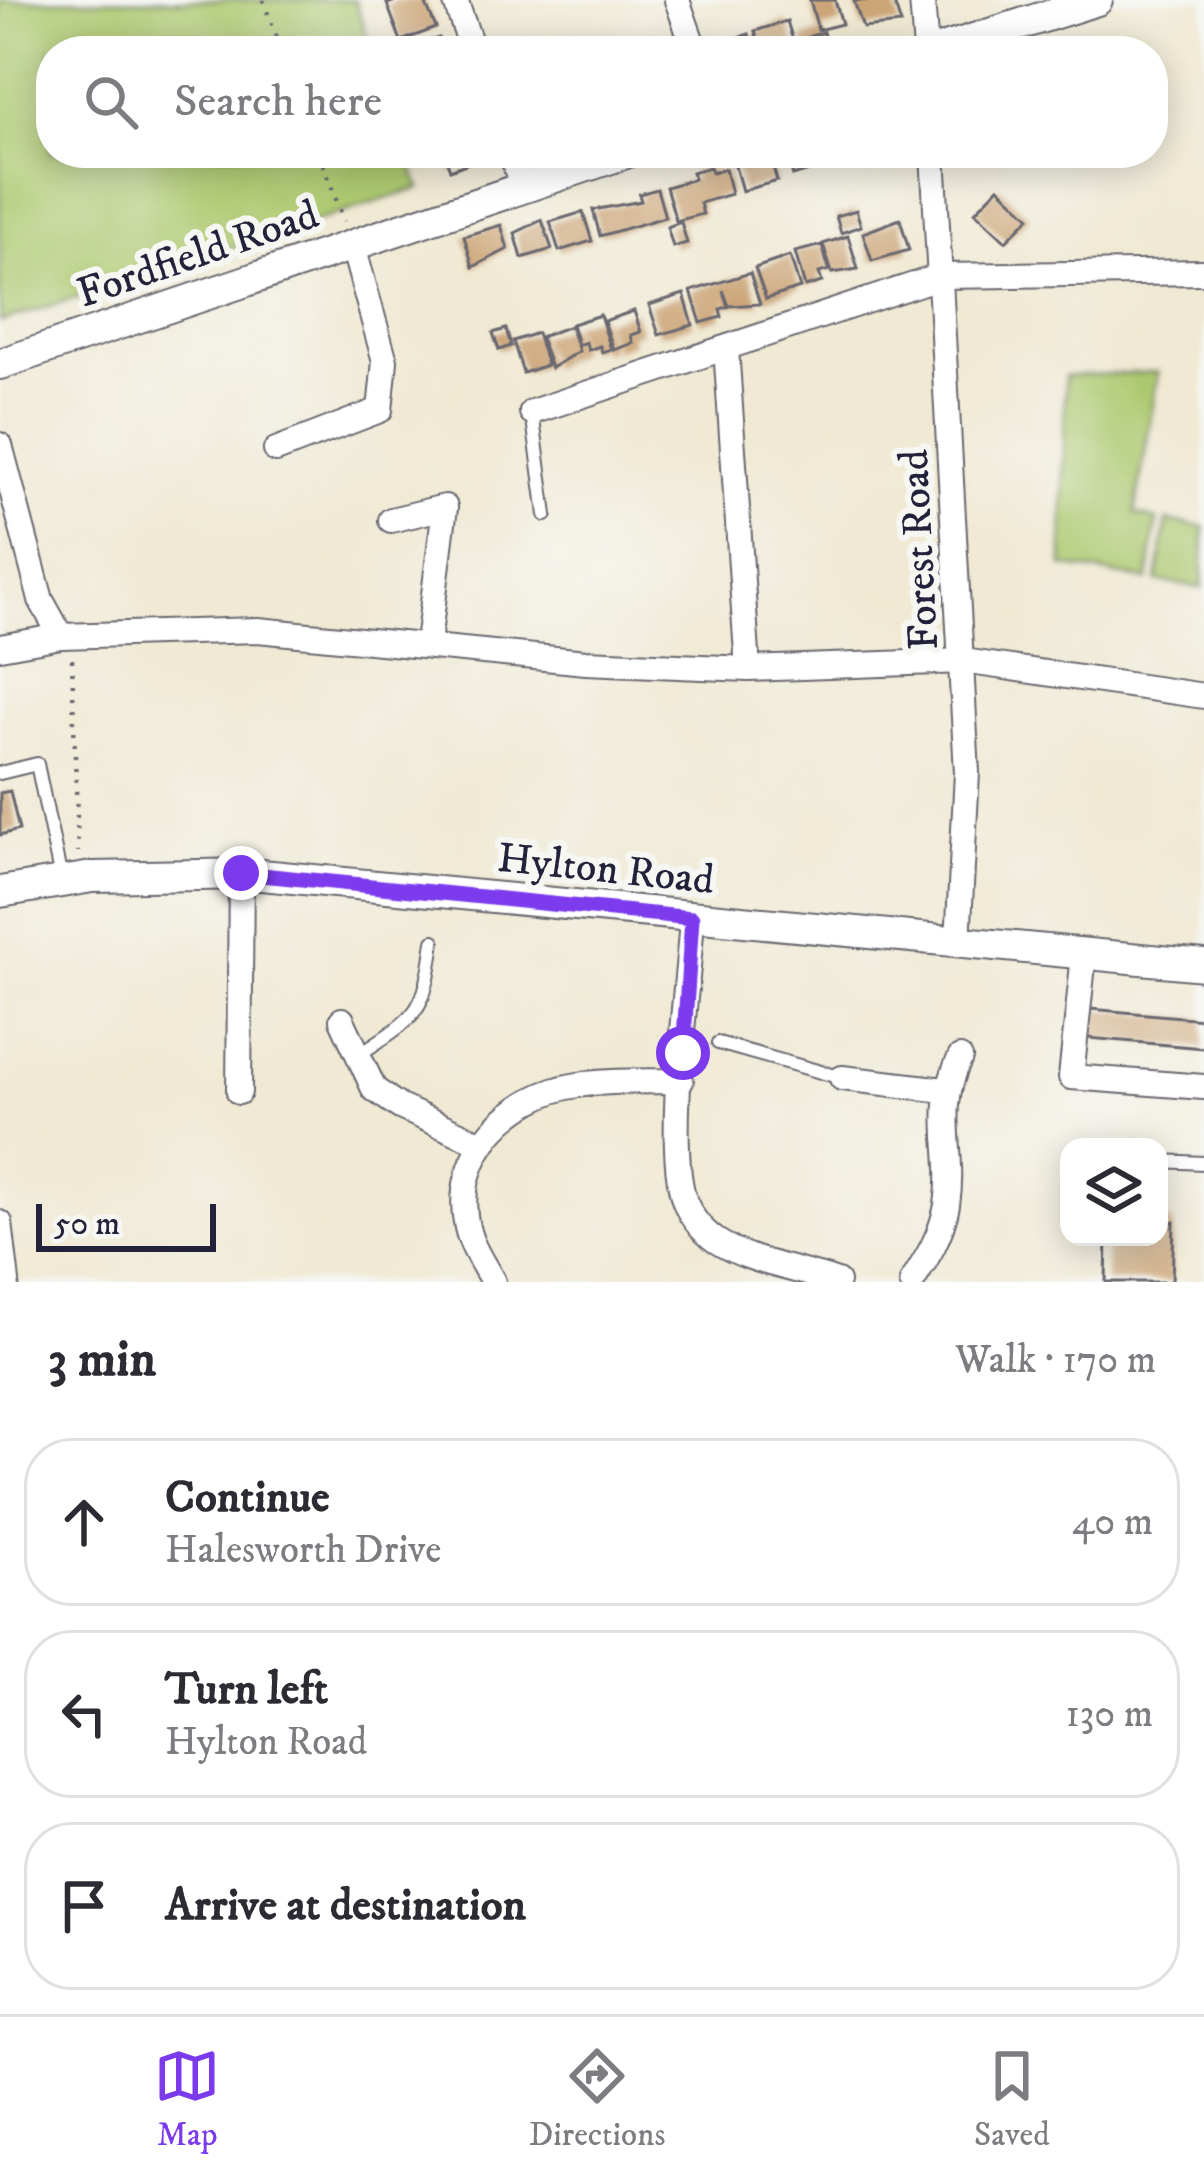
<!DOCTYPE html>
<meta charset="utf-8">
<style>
:root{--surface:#fff;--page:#f7f7f7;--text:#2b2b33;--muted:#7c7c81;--line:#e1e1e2;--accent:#7c3aed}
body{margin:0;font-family:"IM FELL DW Pica",serif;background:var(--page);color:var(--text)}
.controls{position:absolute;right:36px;bottom:36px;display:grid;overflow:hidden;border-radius:24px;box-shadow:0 6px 30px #0003}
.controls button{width:108px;height:108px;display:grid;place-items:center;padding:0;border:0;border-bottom:3px solid var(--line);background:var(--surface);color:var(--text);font:60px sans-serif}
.scale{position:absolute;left:36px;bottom:30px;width:180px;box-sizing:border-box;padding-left:12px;border:6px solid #22223b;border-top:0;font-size:33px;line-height:42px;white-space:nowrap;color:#22223b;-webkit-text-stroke:9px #f6f6f2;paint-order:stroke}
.stop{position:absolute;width:36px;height:36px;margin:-27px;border:9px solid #7c3aed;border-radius:50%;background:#fff}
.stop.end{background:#7c3aed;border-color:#fff;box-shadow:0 3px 12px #0008}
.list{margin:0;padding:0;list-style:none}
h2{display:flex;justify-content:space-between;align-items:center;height:156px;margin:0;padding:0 48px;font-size:51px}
h2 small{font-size:39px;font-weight:400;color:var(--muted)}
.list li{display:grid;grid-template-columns:78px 1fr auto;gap:36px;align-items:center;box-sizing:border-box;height:168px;margin:0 24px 24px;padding:0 24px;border:3px solid var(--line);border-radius:48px}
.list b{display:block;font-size:45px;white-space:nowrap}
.list p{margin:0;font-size:39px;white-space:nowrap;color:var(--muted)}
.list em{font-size:39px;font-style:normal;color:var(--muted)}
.icon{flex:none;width:66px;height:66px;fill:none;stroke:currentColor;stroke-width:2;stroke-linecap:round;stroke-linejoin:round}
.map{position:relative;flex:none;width:1204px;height:1282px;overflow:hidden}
.search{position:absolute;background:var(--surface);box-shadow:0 6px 30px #0003;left:36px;right:36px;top:36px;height:132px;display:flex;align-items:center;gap:30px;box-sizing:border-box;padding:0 42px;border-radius:48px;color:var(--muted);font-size:45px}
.sheet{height:732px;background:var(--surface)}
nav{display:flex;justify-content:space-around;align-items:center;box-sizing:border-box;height:168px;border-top:3px solid var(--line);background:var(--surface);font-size:33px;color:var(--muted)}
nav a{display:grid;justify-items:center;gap:6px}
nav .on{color:var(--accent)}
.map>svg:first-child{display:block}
</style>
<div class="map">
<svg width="1204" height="1282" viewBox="0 0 1204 1282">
<rect width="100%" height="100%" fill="#f6f6f2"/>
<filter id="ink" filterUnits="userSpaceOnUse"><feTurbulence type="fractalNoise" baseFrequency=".00833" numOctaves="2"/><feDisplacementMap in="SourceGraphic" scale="24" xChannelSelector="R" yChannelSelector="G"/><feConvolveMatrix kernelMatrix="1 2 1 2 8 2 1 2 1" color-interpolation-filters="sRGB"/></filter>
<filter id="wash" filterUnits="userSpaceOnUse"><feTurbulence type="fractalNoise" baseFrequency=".004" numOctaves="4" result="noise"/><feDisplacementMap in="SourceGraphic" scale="48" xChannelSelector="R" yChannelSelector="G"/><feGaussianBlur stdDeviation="2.7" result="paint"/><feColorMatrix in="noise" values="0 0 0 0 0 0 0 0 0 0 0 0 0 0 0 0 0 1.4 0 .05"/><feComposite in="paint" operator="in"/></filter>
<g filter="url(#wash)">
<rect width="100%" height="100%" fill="#f0e9d3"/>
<g fill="#adc970" stroke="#687656" stroke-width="3">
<polygon points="0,0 355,0 372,51 51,51 51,153 408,153 420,188 0,322"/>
<polygon points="1158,372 1135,514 1157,520 1148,580 1063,566 1065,376"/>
<polygon points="1167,521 1204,527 1202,588 1157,581"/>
</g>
<g id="blocks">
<g fill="#cca577">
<polygon points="398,0 424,0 436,28 401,41 387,4"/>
<polygon points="810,0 835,0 842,24 818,30"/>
<polygon points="893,0 901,24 863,28 854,1"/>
<polygon points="787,21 794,44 782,51 761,51 755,31"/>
<polygon points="823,32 828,51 806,51 802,39"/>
<polygon points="749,34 754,51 715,51 713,46"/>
<polygon points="439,38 443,51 404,51 404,50"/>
<polygon points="444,153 477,153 479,159 450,170"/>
<polygon points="769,153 777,181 742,191 734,163"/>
<polygon points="786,153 826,153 829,165 793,176"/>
<polygon points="710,167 712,173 725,169 731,194 700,203 703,214 676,221 666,187 694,179 692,172"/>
<polygon points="999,187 1030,217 1006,241 975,212"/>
<polygon points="657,189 665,217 600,236 593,210 641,201 639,194"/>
<polygon points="856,210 861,226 841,233 836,216"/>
<polygon points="583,212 592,241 559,251 550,222"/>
<polygon points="900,219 909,250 872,261 863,233"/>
<polygon points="542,220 552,249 522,258 515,233"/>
<polygon points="681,222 687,243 673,247 667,227"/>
<polygon points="501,225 508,249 473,267 464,236"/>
<polygon points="848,236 858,269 832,273 823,244"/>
<polygon points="822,245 829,270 819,273 822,282 805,287 795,252"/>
<polygon points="790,256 800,288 766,299 755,268"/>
<polygon points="750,273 760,304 729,306 723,290 728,307 720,309 722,317 701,323 691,291"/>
<polygon points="684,294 693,325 659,335 649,305"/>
<polygon points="634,311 641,332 631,335 633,343 614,350 604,321"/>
<polygon points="600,315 611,349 602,352 600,346 588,350 586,342 578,345 572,324"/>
<polygon points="570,326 579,351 551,368 540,337"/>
<polygon points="506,329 511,346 499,350 493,333"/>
<polygon points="537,333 547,365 523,373 513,341"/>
<polygon points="10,791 19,830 0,835 0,793"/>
<polygon points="1090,1009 1204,1019 1204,1048 1087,1038"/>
<polygon points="1159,1221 1174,1222 1172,1282 1106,1282 1107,1237 1159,1237"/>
</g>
</g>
</g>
<g filter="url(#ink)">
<use href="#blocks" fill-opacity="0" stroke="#6a6870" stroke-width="3"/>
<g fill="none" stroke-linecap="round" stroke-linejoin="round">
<defs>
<g id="service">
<polyline points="532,412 546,515"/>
<polyline points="0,773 37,764 61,879"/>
<polyline points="718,1043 842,1078"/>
<path d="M361,1053C420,1014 424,1013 434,941"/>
<polyline points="1159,1161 1204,1163"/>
</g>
<g id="minor">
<polyline points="455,0 473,51"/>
<polyline points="677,0 695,51"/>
<polyline points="922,0 926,51"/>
<polyline points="511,153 523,188"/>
<polyline points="933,153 967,773 958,942"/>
<polyline points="726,348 748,669"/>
<polyline points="532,412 941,276 1204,272"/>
<polyline points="0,445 41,600 61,636"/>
<polyline points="276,450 380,410 385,361 352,243"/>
<polyline points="391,520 445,507 428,643"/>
<polyline points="0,647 61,636 258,630 586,662 748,669 963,661 1204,696"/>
<path d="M692,918C688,988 666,1134 683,1196C688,1213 700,1229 715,1240C749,1263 798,1268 837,1282"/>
<polyline points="1084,955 1071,1077 1204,1087"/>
<polyline points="342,1020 374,1089 400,1107 480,1143"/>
<polyline points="842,1078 945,1090"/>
<polyline points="239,1092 241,873"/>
<polyline points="0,1223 7,1282"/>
<path d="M493,1282C483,1263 469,1244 466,1222C453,1154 512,1094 578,1085C612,1080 647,1082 681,1081"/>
<path d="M912,1282C927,1258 942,1234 947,1205C956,1150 933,1114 960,1058"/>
</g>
<g id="tertiary">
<polyline points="936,51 1097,0"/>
<polyline points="0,364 626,153"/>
<polyline points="0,892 92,877 251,874 1204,965"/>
</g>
</defs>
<use href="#service" stroke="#6a6870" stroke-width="16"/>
<use href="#minor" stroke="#6a6870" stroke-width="28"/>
<use href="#tertiary" stroke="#6a6870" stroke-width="34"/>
<g stroke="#6a6870" stroke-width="4.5" stroke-dasharray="3 9" stroke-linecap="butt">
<polyline points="263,0 282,51"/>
<polyline points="319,153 344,221"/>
<polyline points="72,659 78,852"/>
</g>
<use href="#service" stroke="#fff" stroke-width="12"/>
<use href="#minor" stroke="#fff" stroke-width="24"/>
<use href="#tertiary" stroke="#fff" stroke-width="30"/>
</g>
</g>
<g fill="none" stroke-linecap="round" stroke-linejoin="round" filter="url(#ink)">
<polyline stroke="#7c3aed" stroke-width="15" points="241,873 692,918 683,1053"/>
</g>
<g text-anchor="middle" stroke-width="12" stroke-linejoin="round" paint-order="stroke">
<g font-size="42" fill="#22223b" stroke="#f6f6f2">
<text transform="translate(197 252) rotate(-19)" y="15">Fordfield Road</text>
<text transform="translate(917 550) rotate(-93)" y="15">Forest Road</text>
<text transform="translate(606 867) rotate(6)" y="15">Hylton Road</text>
</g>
</g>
</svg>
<div class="controls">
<button><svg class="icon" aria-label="layers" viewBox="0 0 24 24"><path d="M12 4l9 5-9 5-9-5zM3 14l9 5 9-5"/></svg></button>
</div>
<div class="scale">50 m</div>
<div class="stop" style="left:683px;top:1053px"></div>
<div class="stop end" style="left:241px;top:873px"></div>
<div class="search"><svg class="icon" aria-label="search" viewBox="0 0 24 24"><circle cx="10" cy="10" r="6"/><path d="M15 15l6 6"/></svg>Search here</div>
</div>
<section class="sheet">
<h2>3 min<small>Walk · 170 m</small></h2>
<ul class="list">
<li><svg class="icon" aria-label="ahead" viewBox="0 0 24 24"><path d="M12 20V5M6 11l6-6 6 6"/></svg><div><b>Continue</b><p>Halesworth Drive</p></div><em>40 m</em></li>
<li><svg class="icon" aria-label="left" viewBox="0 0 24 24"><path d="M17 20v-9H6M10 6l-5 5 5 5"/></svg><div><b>Turn left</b><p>Hylton Road</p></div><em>130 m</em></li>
<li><svg class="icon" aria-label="arrive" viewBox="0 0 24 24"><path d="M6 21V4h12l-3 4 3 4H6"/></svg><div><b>Arrive at destination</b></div></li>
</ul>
</section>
<nav>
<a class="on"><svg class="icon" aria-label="map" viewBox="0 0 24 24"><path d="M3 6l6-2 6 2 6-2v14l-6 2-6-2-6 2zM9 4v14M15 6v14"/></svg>Map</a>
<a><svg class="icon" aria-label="directions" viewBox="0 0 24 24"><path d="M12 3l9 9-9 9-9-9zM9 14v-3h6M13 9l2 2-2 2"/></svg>Directions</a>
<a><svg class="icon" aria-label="saved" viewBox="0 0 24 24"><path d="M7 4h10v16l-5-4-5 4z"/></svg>Saved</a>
</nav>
